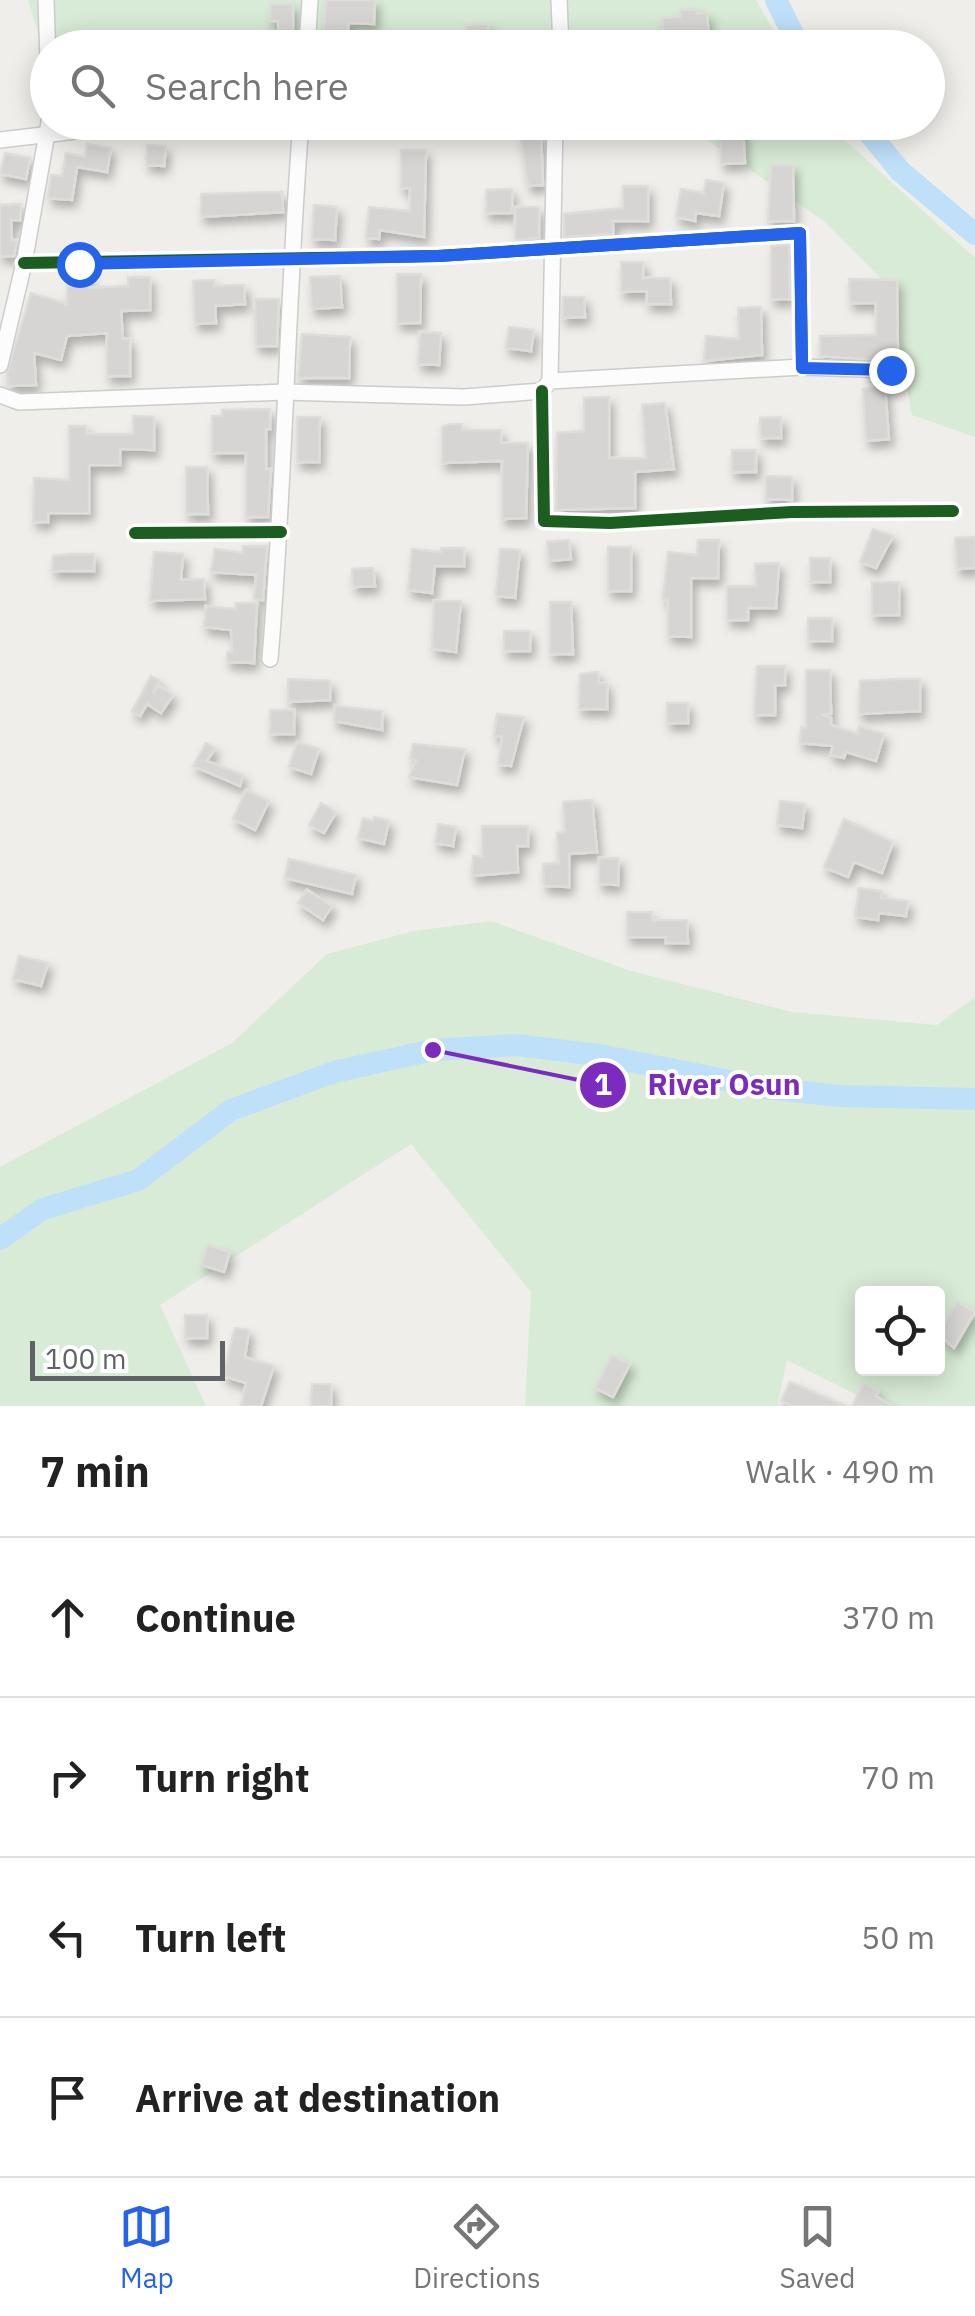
<!DOCTYPE html>
<meta charset="utf-8">
<style>
:root{--surface:#fff;--page:#f2f2f2;--text:#222;--muted:#767676;--line:#e0e0e0;--accent:#2563eb}
body{margin:0;font-family:"IBM Plex Sans",sans-serif;background:var(--page);color:var(--text)}
.controls{position:absolute;right:30px;bottom:30px;display:grid;overflow:hidden;border-radius:10px;box-shadow:0 5px 25px #0003}
.controls button{width:90px;height:90px;display:grid;place-items:center;padding:0;border:0;border-bottom:2px solid var(--line);background:var(--surface);color:var(--text);font:50px sans-serif}
.scale{position:absolute;left:30px;bottom:25px;width:195px;box-sizing:border-box;padding-left:10px;border:5px solid #5f6368;border-top:0;font-size:28px;line-height:35px;white-space:nowrap;color:#5f6368;-webkit-text-stroke:8px #fff;paint-order:stroke}
.stop{position:absolute;width:30px;height:30px;margin:-22px;border:8px solid #2563eb;border-radius:50%;background:#fff}
.stop.end{background:#2563eb;border-color:#fff;box-shadow:0 2px 10px #0008}
.list{margin:0;padding:0;list-style:none}
h2{display:flex;justify-content:space-between;align-items:center;height:130px;margin:0;padding:0 40px;font-size:42px}
h2 small{font-size:32px;font-weight:400;color:var(--muted)}
.list li{display:grid;grid-template-columns:65px 1fr auto;gap:30px;align-items:center;box-sizing:border-box;height:160px;padding:0 40px;border-top:2px solid var(--line)}
.list b{display:block;font-size:38px;white-space:nowrap}
.list em{font-size:32px;font-style:normal;color:var(--muted)}
.icon{flex:none;width:55px;height:55px;fill:none;stroke:currentColor;stroke-width:2;stroke-linecap:round;stroke-linejoin:round}
.map{position:relative;flex:none;width:975px;height:1406px;overflow:hidden}
.search{position:absolute;background:var(--surface);box-shadow:0 5px 25px #0003;left:30px;right:30px;top:30px;height:110px;display:flex;align-items:center;gap:25px;box-sizing:border-box;padding:0 35px;border-radius:55px;color:var(--muted);font-size:38px}
.sheet{height:770px;background:var(--surface)}
nav{display:flex;justify-content:space-around;align-items:center;box-sizing:border-box;height:140px;border-top:2px solid var(--line);background:var(--surface);font-size:28px;color:var(--muted)}
nav a{display:grid;justify-items:center;gap:5px}
nav .on{color:var(--accent)}
.map>svg:first-child{display:block}
</style>
<div class="map">
<svg width="975" height="1406" viewBox="0 0 975 1406">
<defs>
<filter id="shadow"><feDropShadow dx="4" dy="7" stdDeviation="5" flood-color="#0004"/></filter>
</defs>
<rect width="100%" height="100%" fill="#efeeea"/>
<g fill="#d8ebd6" fill-rule="evenodd">
<polygon points="28,0 756,0 783,47 43,49"/>
<polygon points="683,123 826,123 975,258 975,437 912,415 889,287 825,222"/>
<path d="M491,921L631,971L792,1012L937,1025L975,997V1406H879L787,1360L777,1406H525L531,1292L411,1144L160,1305L206,1406H0V1167L232,1043L327,954L414,931ZM862,1294H938V1368H862Z"/>
</g>
<g fill="none" stroke-linecap="round" stroke-linejoin="round">
<g stroke="#bfe0f9" stroke-width="22">
<polyline points="776,0 800,48"/>
<polyline points="860,122 900,171 975,234"/>
<polyline points="0,1239 43,1209 138,1180 231,1110 334,1072 433,1050 516,1045 599,1055 765,1088 840,1096 975,1099"/>
</g>
</g>
<g fill="#d6d5d3" stroke="#deddd9" stroke-width="2.5" filter="url(#shadow)">
<polygon points="326,0 375,0 374,24 349,23 345,48 322,48"/>
<polygon points="270,4 293,4 293,40 279,40 278,21 270,21"/>
<polygon points="696,9 697,14 707,13 709,38 664,42 662,18 680,17 680,10"/>
<polygon points="488,24 489,47 467,48 466,25"/>
<polygon points="743,128 745,163 721,164 720,129"/>
<polygon points="520,133 541,133 543,185 528,186"/>
<polygon points="87,144 111,148 107,172 77,167 72,200 48,198 51,175 62,176 66,153 85,157"/>
<polygon points="147,145 166,146 164,166 146,165"/>
<polygon points="401,150 426,150 424,237 380,230 379,239 366,238 369,207 410,211 410,188 401,188"/>
<polygon points="5,153 30,158 26,179 0,174"/>
<polygon points="771,165 793,165 794,221 768,221"/>
<polygon points="706,180 724,183 719,216 696,213 695,221 676,217 681,189 704,193"/>
<polygon points="623,186 648,186 648,221 613,221 613,234 564,237 564,214 623,208"/>
<polygon points="512,189 512,213 486,213 486,190"/>
<polygon points="282,192 283,212 201,217 201,194"/>
<polygon points="21,204 20,220 11,220 12,240 17,240 14,256 0,256 0,205"/>
<polygon points="314,205 337,207 335,240 312,239"/>
<polygon points="515,207 539,207 539,238 515,240"/>
<polygon points="789,245 790,299 771,299 771,246"/>
<polygon points="621,262 643,262 643,278 670,278 671,304 647,304 647,291 621,292"/>
<polygon points="397,274 421,274 420,323 397,323"/>
<polygon points="73,275 90,275 89,288 128,286 128,277 150,277 150,310 121,311 123,339 130,339 130,376 107,376 107,333 67,336 61,360 34,353 36,385 8,386 7,373 31,293 67,304 67,286 73,286"/>
<polygon points="340,276 342,307 312,309 310,277"/>
<polygon points="849,279 897,280 898,362 820,356 820,336 876,335 876,303 850,303"/>
<polygon points="214,280 214,286 244,285 245,304 215,306 216,323 195,324 193,281"/>
<polygon points="563,297 584,297 585,317 562,318"/>
<polygon points="255,299 279,299 277,346 256,346"/>
<polygon points="761,307 762,355 704,361 706,336 739,339 738,308"/>
<polygon points="509,327 534,330 531,351 506,348"/>
<polygon points="420,332 441,333 439,365 418,364"/>
<polygon points="302,334 350,337 349,378 298,378"/>
<polygon points="885,387 889,439 866,441 863,389"/>
<polygon points="609,397 609,458 646,458 642,405 665,403 674,469 635,472 635,508 556,510 557,433 584,431 584,398"/>
<polygon points="270,409 270,429 266,429 266,469 271,469 268,517 246,517 246,453 212,453 212,416 222,416 222,410"/>
<polygon points="133,416 154,417 154,450 120,449 120,465 89,465 89,513 48,513 48,522 33,522 34,478 69,480 69,426 86,426 86,434 133,434"/>
<polygon points="297,417 320,417 319,462 297,462"/>
<polygon points="781,417 781,438 761,438 760,418"/>
<polygon points="450,424 462,424 462,430 501,430 501,443 528,443 526,518 502,519 502,461 442,463 442,427"/>
<rect x="732" y="450" width="24" height="22"/>
<polygon points="186,467 207,467 208,514 186,514"/>
<polygon points="766,476 792,477 792,500 766,499"/>
<polygon points="873,529 893,536 876,568 860,562"/>
<polygon points="975,537 975,568 957,569 955,538"/>
<polygon points="569,540 571,559 549,561 547,542"/>
<polygon points="698,540 719,540 718,578 691,578 691,637 668,636 668,599 663,599 668,552 697,555"/>
<polygon points="243,546 267,546 263,600 254,599 256,575 211,572 215,549 243,553"/>
<rect x="608" y="547" width="23" height="44"/>
<polygon points="441,548 464,548 464,566 435,566 432,593 408,590 412,549 441,552"/>
<polygon points="500,549 520,550 515,598 496,596"/>
<polygon points="154,552 183,554 181,580 204,579 205,599 150,601"/>
<polygon points="73,554 94,554 94,571 52,571 53,556"/>
<rect x="810" y="558" width="20" height="24"/>
<polygon points="779,563 776,608 748,608 748,620 727,620 727,586 756,586 755,564"/>
<polygon points="373,568 375,586 353,587 352,569"/>
<rect x="872" y="582" width="27" height="33"/>
<polygon points="434,601 461,601 456,652 432,649"/>
<polygon points="550,602 571,602 573,654 550,654"/>
<polygon points="236,603 257,603 254,663 227,662 227,652 232,652 231,630 204,627 206,606 236,609"/>
<rect x="808" y="618" width="24" height="23"/>
<rect x="504" y="631" width="26" height="20"/>
<polygon points="757,666 785,666 785,685 775,685 775,715 754,715"/>
<polygon points="806,670 830,670 831,714 822,715 831,718 831,725 858,734 859,726 884,734 876,761 846,752 844,758 830,755 833,746 800,743 801,727 806,728"/>
<polygon points="598,672 599,683 607,683 607,709 579,709 580,674"/>
<polygon points="151,676 159,680 153,693 159,686 173,695 161,713 147,704 140,716 132,711"/>
<polygon points="288,679 330,681 330,700 288,702"/>
<polygon points="897,679 920,679 920,711 859,714 860,681"/>
<rect x="667" y="703" width="21" height="20"/>
<polygon points="335,706 382,711 382,730 334,721"/>
<rect x="270" y="710" width="24" height="24"/>
<polygon points="497,714 524,717 511,766 498,765 502,737 494,736"/>
<polygon points="297,742 319,749 311,774 289,767"/>
<polygon points="206,743 215,748 207,761 243,775 240,786 193,766"/>
<polygon points="413,744 465,749 457,785 409,777 416,760 410,759"/>
<polygon points="246,790 269,801 255,830 233,819"/>
<polygon points="592,800 597,852 569,854 569,887 544,886 543,864 559,863 557,833 565,832 563,802"/>
<polygon points="780,801 805,804 802,828 777,825"/>
<polygon points="321,803 336,812 324,833 309,825"/>
<polygon points="374,817 389,821 384,844 358,838 363,818 373,821"/>
<polygon points="844,819 893,842 882,873 854,862 848,877 824,867"/>
<polygon points="438,824 456,827 453,846 435,843"/>
<polygon points="482,826 528,826 528,846 517,846 518,872 472,876 473,856 482,856"/>
<polygon points="599,858 619,858 618,885 599,884"/>
<polygon points="289,859 356,875 352,894 285,878"/>
<polygon points="859,888 882,891 881,898 908,901 906,916 879,913 878,920 855,917"/>
<polygon points="307,890 332,906 323,920 298,903"/>
<polygon points="627,912 652,912 652,920 687,920 688,943 666,943 666,937 627,937"/>
<polygon points="19,956 48,963 41,986 13,979"/>
<polygon points="207,1245 230,1252 224,1272 201,1265"/>
<polygon points="957,1302 975,1312 954,1348 938,1334"/>
<rect x="185" y="1315" width="22" height="23"/>
<polygon points="235,1328 249,1330 245,1357 274,1366 261,1406 241,1406 246,1383 223,1376"/>
<polygon points="612,1355 630,1364 613,1397 595,1388"/>
<polygon points="790,1382 846,1406 792,1406 781,1401"/>
<polygon points="312,1384 331,1384 331,1406 311,1406"/>
<polygon points="863,1384 879,1391 876,1396 892,1406 852,1406"/>
</g>
<g fill="none" stroke-linecap="round" stroke-linejoin="round">
<defs>
<g id="minor">
<polyline points="46,0 48,62"/>
<polyline points="559,0 561,48"/>
<polyline points="307,48 310,0"/>
<polyline points="0,140 152,122"/>
<polyline points="24,263 438,256 800,233 802,367"/>
<polyline points="0,365 24,263 49,122"/>
<polyline points="550,381 555,122"/>
<polyline points="542,391 544,521 610,523 792,512 953,511"/>
<polyline points="0,395 19,402 284,392 464,397 542,391 550,381 802,367 891,370"/>
<polyline points="135,533 281,532"/>
<path d="M270,659C285,481 287,301 301,122"/>
</g>
</defs>
<use href="#minor" stroke="#cbcccc" stroke-width="18"/>
<use href="#minor" stroke="#fdfcfc" stroke-width="15"/>
<defs>
<g id="cycleway">
<polyline points="24,263 438,256 800,233 802,367"/>
<polyline points="542,391 544,521 610,523 792,512 953,511"/>
<polyline points="135,533 281,532"/>
</g>
</defs>
<use href="#cycleway" stroke="#fff" stroke-width="19"/>
<use href="#cycleway" stroke="#1b5e20" stroke-width="12"/>
</g>
<g fill="none" stroke-linecap="round" stroke-linejoin="round">
<polyline stroke="#2563eb" stroke-width="12" points="79,264 438,256 800,233 802,368 891,370"/>
</g>
<path fill="none" stroke="#7b2cbf" stroke-width="4" d="M433 1050L603 1085"/>
<g fill="#7b2cbf" stroke="#fff" stroke-width="4">
<circle cx="433" cy="1050" r="10"/>
<circle cx="603" cy="1085" r="25"/>
</g>
<g font-size="30" text-anchor="middle" font-weight="bold" fill="#fff">
<text x="603" y="1095">1</text>
</g>
<g font-size="30" text-anchor="middle" font-weight="bold" fill="#7b2cbf" stroke="#fff" stroke-width="8" stroke-linejoin="round" paint-order="stroke">
<text x="724" y="1095">River Osun</text>
</g>
</svg>
<div class="controls">
<button><svg class="icon" aria-label="locate" viewBox="0 0 24 24"><circle cx="12" cy="12" r="6"/><path d="M12 2v4M12 18v4M2 12h4M18 12h4"/></svg></button>
</div>
<div class="scale">100 m</div>
<div class="stop" style="left:79px;top:264px"></div>
<div class="stop end" style="left:891px;top:370px"></div>
<div class="search"><svg class="icon" aria-label="search" viewBox="0 0 24 24"><circle cx="10" cy="10" r="6"/><path d="M15 15l6 6"/></svg>Search here</div>
</div>
<section class="sheet">
<h2>7 min<small>Walk · 490 m</small></h2>
<ul class="list">
<li><svg class="icon" aria-label="ahead" viewBox="0 0 24 24"><path d="M12 20V5M6 11l6-6 6 6"/></svg><div><b>Continue</b></div><em>370 m</em></li>
<li><svg class="icon" aria-label="right" viewBox="0 0 24 24"><path d="M7 20v-9h11M14 6l5 5-5 5"/></svg><div><b>Turn right</b></div><em>70 m</em></li>
<li><svg class="icon" aria-label="left" viewBox="0 0 24 24"><path d="M17 20v-9H6M10 6l-5 5 5 5"/></svg><div><b>Turn left</b></div><em>50 m</em></li>
<li><svg class="icon" aria-label="arrive" viewBox="0 0 24 24"><path d="M6 21V4h12l-3 4 3 4H6"/></svg><div><b>Arrive at destination</b></div></li>
</ul>
</section>
<nav>
<a class="on"><svg class="icon" aria-label="map" viewBox="0 0 24 24"><path d="M3 6l6-2 6 2 6-2v14l-6 2-6-2-6 2zM9 4v14M15 6v14"/></svg>Map</a>
<a><svg class="icon" aria-label="directions" viewBox="0 0 24 24"><path d="M12 3l9 9-9 9-9-9zM9 14v-3h6M13 9l2 2-2 2"/></svg>Directions</a>
<a><svg class="icon" aria-label="saved" viewBox="0 0 24 24"><path d="M7 4h10v16l-5-4-5 4z"/></svg>Saved</a>
</nav>
